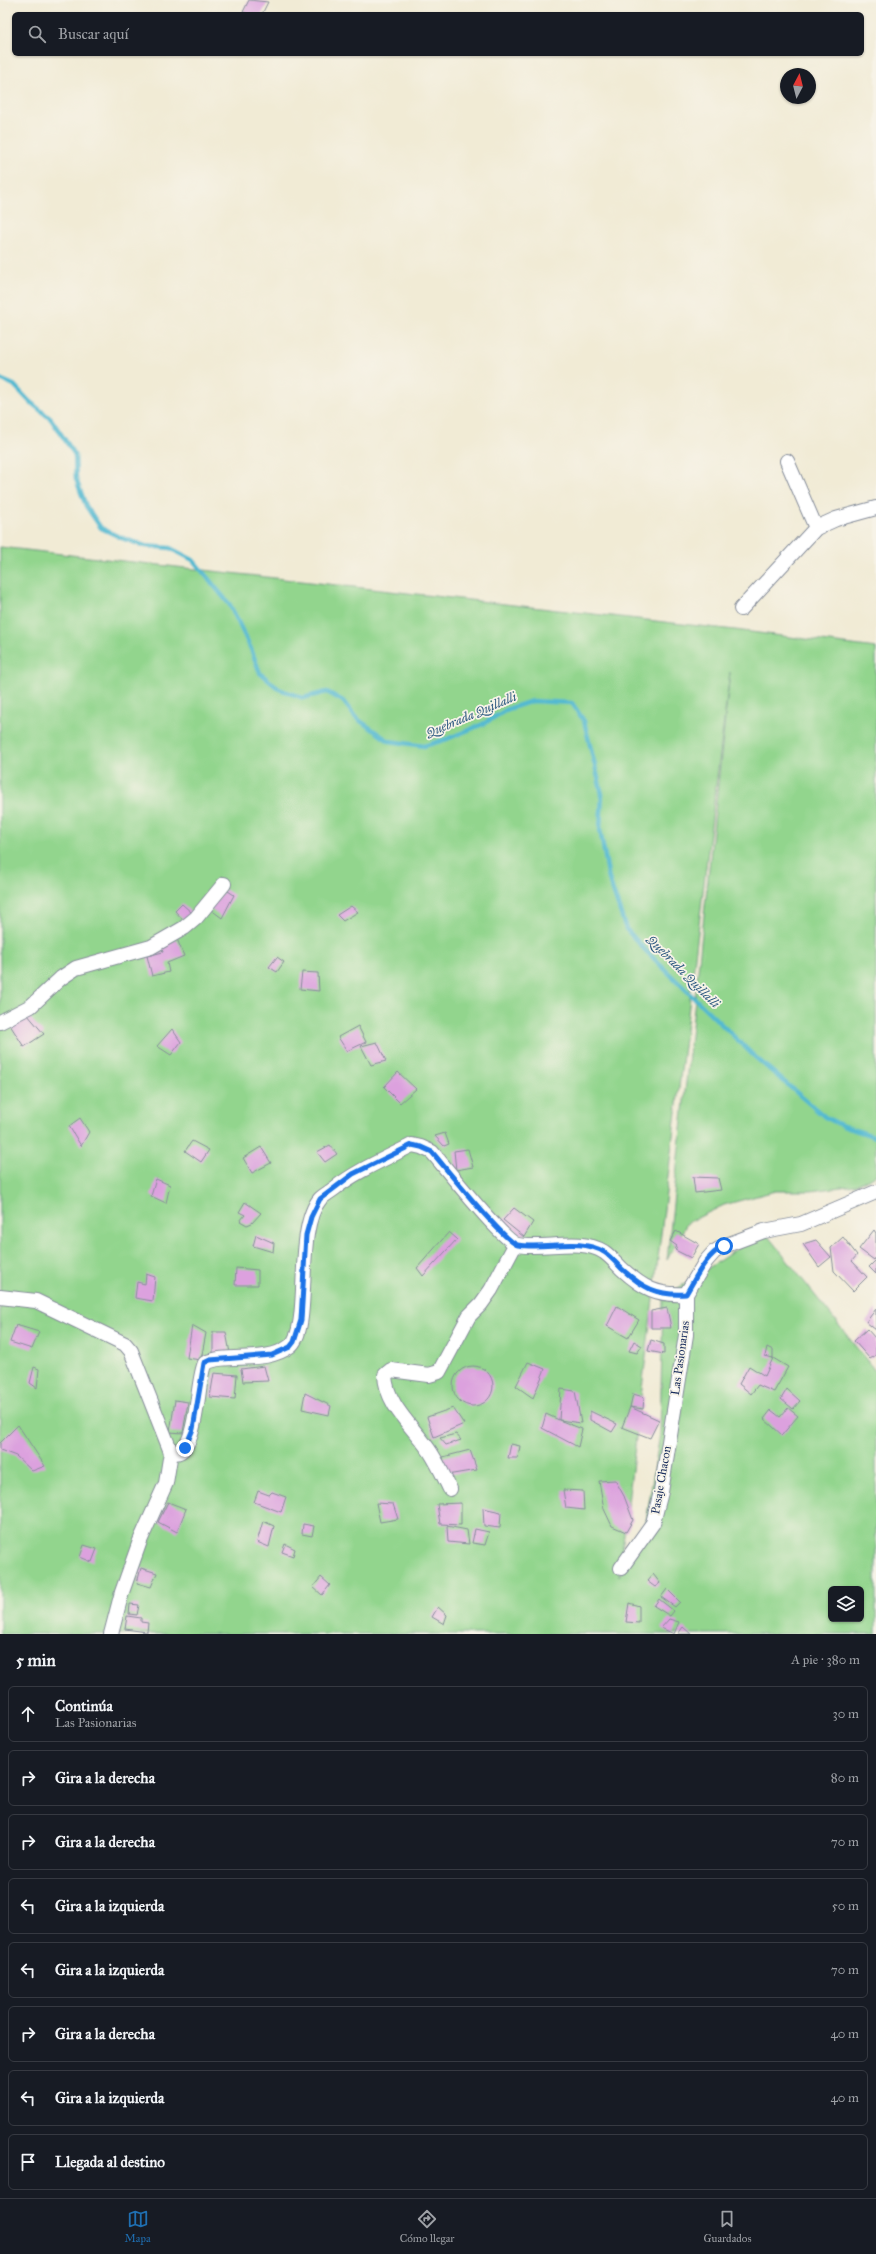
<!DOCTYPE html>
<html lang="es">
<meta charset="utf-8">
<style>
:root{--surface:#171b24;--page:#242831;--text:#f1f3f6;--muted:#9ea1a6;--line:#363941;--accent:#1f6fb2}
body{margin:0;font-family:"IM FELL Great Primer",serif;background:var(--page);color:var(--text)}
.controls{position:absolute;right:12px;bottom:12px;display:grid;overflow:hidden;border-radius:6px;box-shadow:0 1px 3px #0004}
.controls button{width:36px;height:36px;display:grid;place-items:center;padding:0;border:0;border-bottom:1px solid var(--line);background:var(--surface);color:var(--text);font:20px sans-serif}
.compass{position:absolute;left:780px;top:68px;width:36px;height:36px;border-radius:50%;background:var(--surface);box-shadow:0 1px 3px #0004;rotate:7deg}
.stop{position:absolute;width:12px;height:12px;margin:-9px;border:3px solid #1a73e8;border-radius:50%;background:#fff}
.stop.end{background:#1a73e8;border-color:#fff;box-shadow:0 1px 4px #0008}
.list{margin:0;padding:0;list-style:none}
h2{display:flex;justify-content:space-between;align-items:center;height:52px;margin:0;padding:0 16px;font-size:17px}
h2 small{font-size:13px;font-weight:400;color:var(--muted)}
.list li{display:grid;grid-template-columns:26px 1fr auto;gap:12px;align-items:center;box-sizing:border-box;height:56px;margin:0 8px 8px;padding:0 8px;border:1px solid var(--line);border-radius:6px}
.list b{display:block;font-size:15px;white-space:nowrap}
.list p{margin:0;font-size:13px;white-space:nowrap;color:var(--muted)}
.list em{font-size:13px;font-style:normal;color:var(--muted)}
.icon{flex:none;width:22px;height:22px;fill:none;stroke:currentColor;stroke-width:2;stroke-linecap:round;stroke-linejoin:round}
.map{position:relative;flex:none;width:876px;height:1634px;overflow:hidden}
.search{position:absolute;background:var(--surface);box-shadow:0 1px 3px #0004;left:12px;right:12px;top:12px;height:44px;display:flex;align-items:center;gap:10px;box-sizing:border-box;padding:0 14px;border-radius:6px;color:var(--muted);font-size:15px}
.sheet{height:564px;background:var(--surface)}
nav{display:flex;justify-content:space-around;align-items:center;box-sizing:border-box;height:56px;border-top:1px solid var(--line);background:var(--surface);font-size:11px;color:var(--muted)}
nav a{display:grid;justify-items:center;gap:2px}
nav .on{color:var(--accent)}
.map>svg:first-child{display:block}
</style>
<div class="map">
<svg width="876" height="1634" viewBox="0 0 876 1634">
<rect width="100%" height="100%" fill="#f7f3e8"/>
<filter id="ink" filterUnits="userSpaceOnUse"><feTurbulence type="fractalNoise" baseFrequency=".025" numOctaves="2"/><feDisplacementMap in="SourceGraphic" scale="8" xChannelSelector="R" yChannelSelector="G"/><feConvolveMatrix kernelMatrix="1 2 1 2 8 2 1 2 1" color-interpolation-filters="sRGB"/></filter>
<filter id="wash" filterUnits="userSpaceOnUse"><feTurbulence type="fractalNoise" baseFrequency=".012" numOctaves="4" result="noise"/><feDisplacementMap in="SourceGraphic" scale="16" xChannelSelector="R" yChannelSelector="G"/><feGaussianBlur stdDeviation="0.9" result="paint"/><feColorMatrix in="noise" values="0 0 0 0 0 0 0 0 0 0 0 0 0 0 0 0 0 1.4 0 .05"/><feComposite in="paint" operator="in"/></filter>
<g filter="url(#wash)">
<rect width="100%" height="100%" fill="#f1ebd5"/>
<path fill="#92d58d" stroke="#568276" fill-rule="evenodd" d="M0,547L735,630L876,648V1175L856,1185L811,1191H775L724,1205L687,1223L667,1260L730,672L619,1576L643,1540L660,1434L663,1298L764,1231L876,1372V1634H0ZM831,1589H861V1619H831Z"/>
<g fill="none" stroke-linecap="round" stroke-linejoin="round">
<polyline stroke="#52b9d1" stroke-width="4.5" points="0,379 14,385 29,401 51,419 75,455 76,479 86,506 101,528 122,538 145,546 170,548 193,560 230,605 251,649 260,673 279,689 303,698 327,692 343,701 356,718 389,741 424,746 447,739 483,724 508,709 532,701 572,703 584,721 602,794 600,829 609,879 626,929 647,952 754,1056 825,1117 843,1126 876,1137"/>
</g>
<g id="blocks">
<g fill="#dca1de">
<polygon points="249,0 268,2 262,14 248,14 243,12"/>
<polygon points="225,889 234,895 222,918 210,909"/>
<polygon points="182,904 192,913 184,921 175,911"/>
<polygon points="351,906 358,912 343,921 337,915"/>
<polygon points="177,939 184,956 167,963 169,972 152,976 147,956 163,952 161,946"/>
<polygon points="277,957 284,962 277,972 269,967"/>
<polygon points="302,972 318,973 319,991 300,989"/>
<polygon points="27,1014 44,1034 24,1047 10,1025"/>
<polygon points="358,1026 366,1042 347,1051 338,1037"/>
<polygon points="172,1029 181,1042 171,1055 157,1046"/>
<polygon points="377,1042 386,1061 371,1065 361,1046"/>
<polygon points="398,1072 416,1089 400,1103 384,1087"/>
<polygon points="80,1118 89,1132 81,1146 69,1126"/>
<polygon points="445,1133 449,1144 444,1146 435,1136"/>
<polygon points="192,1141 209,1150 201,1162 185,1151"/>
<polygon points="330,1145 337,1154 325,1162 317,1152"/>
<polygon points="261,1147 271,1163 252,1173 243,1158"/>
<polygon points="468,1149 473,1167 456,1170 454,1151"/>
<polygon points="693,1177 718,1178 721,1190 695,1193"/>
<polygon points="156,1179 170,1185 166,1203 151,1196"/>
<polygon points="245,1202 261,1213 252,1223 247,1225 240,1221 245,1215 239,1212"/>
<polygon points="514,1208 533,1222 524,1237 503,1220"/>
<polygon points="874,1230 876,1233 876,1257 874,1260 859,1249"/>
<polygon points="676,1231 699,1244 691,1258 675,1250 677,1246 670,1241"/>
<polygon points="449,1232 457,1239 423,1276 417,1268"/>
<polygon points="256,1235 274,1243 273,1252 253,1246"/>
<polygon points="843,1237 857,1255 852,1261 867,1277 853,1291 834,1271 831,1248"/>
<polygon points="816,1240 831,1257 819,1267 803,1244"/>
<polygon points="876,1260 876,1274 869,1267"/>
<polygon points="236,1268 258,1270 258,1285 235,1285"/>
<polygon points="146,1274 155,1277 153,1301 135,1298 137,1282 145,1284"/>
<polygon points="617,1306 639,1320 628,1338 607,1326"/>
<polygon points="667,1308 671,1328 651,1328 651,1311"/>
<polygon points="876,1309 876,1330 866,1322"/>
<polygon points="16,1325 39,1332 32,1349 10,1342"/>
<polygon points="192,1325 206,1333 201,1360 187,1358"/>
<polygon points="867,1329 876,1339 876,1355 870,1359 854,1341"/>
<polygon points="213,1332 226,1332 230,1353 213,1355"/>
<polygon points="651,1340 664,1344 664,1354 648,1351"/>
<polygon points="634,1341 642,1346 637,1353 629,1351"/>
<polygon points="767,1347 773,1350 773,1358 765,1356"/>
<polygon points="773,1358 788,1367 774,1392 758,1385 751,1394 739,1384 749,1366 765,1376"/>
<polygon points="528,1362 545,1369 533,1398 516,1386"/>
<circle cx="473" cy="1386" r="20"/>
<polygon points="264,1366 268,1381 243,1382 241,1369"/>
<polygon points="34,1367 39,1369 37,1388 30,1383"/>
<polygon points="214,1373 237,1375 235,1399 210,1397"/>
<polygon points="561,1389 575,1391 581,1423 559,1420 582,1429 578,1447 542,1428 546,1414 559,1420"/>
<polygon points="787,1389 800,1401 793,1409 781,1399"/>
<polygon points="305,1393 331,1406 329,1415 302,1409"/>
<polygon points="633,1394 644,1397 643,1409 630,1407"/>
<polygon points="175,1400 188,1402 183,1433 170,1432"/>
<polygon points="630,1407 659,1420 650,1438 622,1427"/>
<polygon points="453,1408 464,1424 434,1437 427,1417"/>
<polygon points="788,1408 798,1416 782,1435 764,1419 771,1410 780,1417"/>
<polygon points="590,1411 617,1424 612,1432 590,1420"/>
<polygon points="18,1425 45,1466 32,1471 16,1456 0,1450 0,1443"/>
<polygon points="456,1434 461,1440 446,1445 440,1438"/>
<polygon points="511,1444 520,1446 518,1458 508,1458"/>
<polygon points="470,1450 477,1470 447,1475 443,1457"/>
<polygon points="615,1480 624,1496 633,1520 626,1532 612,1526 604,1509 599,1481"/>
<polygon points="563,1490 583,1491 584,1510 566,1508"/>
<polygon points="258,1491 269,1495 272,1492 286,1497 281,1512 254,1502"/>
<polygon points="168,1502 186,1509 177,1532 158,1522"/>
<polygon points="376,1503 393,1504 398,1519 380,1522"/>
<polygon points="461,1503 461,1525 440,1524 437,1504"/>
<polygon points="483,1508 501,1512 500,1528 484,1526"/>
<polygon points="263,1521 274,1526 269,1547 257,1542"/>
<polygon points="303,1524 314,1526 312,1536 302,1534"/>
<polygon points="447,1526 467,1530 469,1544 448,1542"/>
<polygon points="475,1529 489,1532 485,1545 472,1543"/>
<polygon points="285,1544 295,1549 293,1556 282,1552"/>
<polygon points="84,1545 97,1549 92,1562 80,1557"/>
<polygon points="141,1568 157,1573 151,1587 137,1583"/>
<polygon points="653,1574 660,1583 655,1587 647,1581"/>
<polygon points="321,1577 330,1585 322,1595 313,1587"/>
<polygon points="667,1589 680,1602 675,1607 661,1597"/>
<polygon points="659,1599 674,1611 670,1616 654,1606"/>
<polygon points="629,1603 639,1606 639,1623 626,1622"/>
<polygon points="130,1604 139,1605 137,1615 129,1614"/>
<polygon points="438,1607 447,1615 444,1624 432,1617"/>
<polygon points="127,1616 141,1618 141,1622 148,1623 147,1632 125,1629"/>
<polygon points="669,1619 679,1622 674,1634 661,1628"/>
<polygon points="683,1627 691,1634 678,1634"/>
</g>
</g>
</g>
<g filter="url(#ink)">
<use href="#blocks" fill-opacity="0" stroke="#868d9a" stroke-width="1"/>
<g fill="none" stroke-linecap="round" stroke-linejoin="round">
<defs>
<g id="street">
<polyline points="787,461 816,528"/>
<polyline points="741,609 816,528 836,519 876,508"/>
<polyline points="0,1022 31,1006 61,978 76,968 151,947 184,928 196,918 224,884"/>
<path d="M0,1297L36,1301L125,1344L131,1351L171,1452C199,1461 196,1378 205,1363C228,1352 265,1365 290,1346C313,1328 293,1231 320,1199C324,1195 330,1192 335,1188C358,1170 385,1159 412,1145L421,1147L432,1152C445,1167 504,1242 518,1245C545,1250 580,1237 604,1252C610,1256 616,1263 622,1269C643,1288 657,1296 686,1294"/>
<path d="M450,1489C444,1477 438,1464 431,1453C415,1428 386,1406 385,1375L391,1370L429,1375L439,1372L469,1316L481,1304L491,1290L515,1245"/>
<polyline points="621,1568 653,1523 661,1492 686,1335 686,1294 706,1261 714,1252 724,1246 764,1231 801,1224 876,1192"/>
<polyline points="111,1634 122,1592 140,1541 166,1483 171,1452"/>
</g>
</defs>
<use href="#street" stroke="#868d9a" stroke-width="16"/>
<use href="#street" stroke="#fff" stroke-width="14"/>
</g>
</g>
<g fill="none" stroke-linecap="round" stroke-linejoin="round" filter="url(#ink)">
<path stroke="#1a73e8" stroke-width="5" d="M185,1448L193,1429L204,1363L210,1360L272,1355L290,1347L294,1342L301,1320L306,1235L311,1217L320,1199L353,1174L412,1145L421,1147L432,1152C445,1167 504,1242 518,1245C545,1250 579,1237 604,1252C610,1256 616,1263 622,1269C643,1288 657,1296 686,1294C697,1276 705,1256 724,1246"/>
</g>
<g text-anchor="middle" stroke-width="3.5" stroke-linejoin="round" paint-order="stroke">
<g font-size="12" fill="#1b2f5e" stroke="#f7f3e8">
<text transform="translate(680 1358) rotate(-82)" y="4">Las Pasionarias</text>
<text transform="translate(661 1480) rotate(-80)" y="4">Pasaje Chacon</text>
</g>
<g font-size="13" font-style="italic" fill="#2c5880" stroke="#f7f3e8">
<text transform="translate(471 714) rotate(-23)" y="5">Quebrada Quillalli</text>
<text transform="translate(684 971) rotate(45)" y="5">Quebrada Quillalli</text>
</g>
</g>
</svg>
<div class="controls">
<button><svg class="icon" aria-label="layers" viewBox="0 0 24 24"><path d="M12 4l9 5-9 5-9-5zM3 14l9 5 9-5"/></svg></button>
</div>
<svg class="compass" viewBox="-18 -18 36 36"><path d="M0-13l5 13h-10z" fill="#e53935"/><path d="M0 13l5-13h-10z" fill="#9ea1a6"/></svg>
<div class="stop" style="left:724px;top:1246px"></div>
<div class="stop end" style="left:185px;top:1448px"></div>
<div class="search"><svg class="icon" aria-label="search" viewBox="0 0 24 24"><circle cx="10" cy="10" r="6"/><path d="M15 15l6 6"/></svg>Buscar aquí</div>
</div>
<section class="sheet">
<h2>5 min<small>A pie · 380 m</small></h2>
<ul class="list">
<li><svg class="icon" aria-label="ahead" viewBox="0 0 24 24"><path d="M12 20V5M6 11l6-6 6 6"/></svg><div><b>Continúa</b><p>Las Pasionarias</p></div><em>30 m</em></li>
<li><svg class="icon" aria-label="right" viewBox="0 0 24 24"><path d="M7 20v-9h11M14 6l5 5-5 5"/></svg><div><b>Gira a la derecha</b></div><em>80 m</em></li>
<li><svg class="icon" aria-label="right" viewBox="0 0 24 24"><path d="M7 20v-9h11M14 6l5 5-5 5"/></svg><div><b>Gira a la derecha</b></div><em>70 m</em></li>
<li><svg class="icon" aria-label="left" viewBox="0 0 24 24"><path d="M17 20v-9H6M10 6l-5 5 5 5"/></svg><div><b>Gira a la izquierda</b></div><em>50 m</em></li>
<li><svg class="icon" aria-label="left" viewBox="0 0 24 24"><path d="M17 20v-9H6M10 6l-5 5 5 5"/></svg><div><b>Gira a la izquierda</b></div><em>70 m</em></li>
<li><svg class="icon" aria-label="right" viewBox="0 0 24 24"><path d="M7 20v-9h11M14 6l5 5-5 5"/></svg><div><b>Gira a la derecha</b></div><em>40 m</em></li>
<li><svg class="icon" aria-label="left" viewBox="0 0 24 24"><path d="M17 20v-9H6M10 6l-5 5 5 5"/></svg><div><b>Gira a la izquierda</b></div><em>40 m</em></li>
<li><svg class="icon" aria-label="arrive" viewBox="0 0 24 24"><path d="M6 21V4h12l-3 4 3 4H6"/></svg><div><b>Llegada al destino</b></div></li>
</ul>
</section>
<nav>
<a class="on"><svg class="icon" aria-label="map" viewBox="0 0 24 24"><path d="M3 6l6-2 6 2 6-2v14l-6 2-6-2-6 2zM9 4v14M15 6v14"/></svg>Mapa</a>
<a><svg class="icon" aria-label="directions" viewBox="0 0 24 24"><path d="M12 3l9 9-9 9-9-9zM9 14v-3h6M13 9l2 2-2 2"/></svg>Cómo llegar</a>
<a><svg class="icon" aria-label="saved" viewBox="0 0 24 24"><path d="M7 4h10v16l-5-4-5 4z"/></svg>Guardados</a>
</nav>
